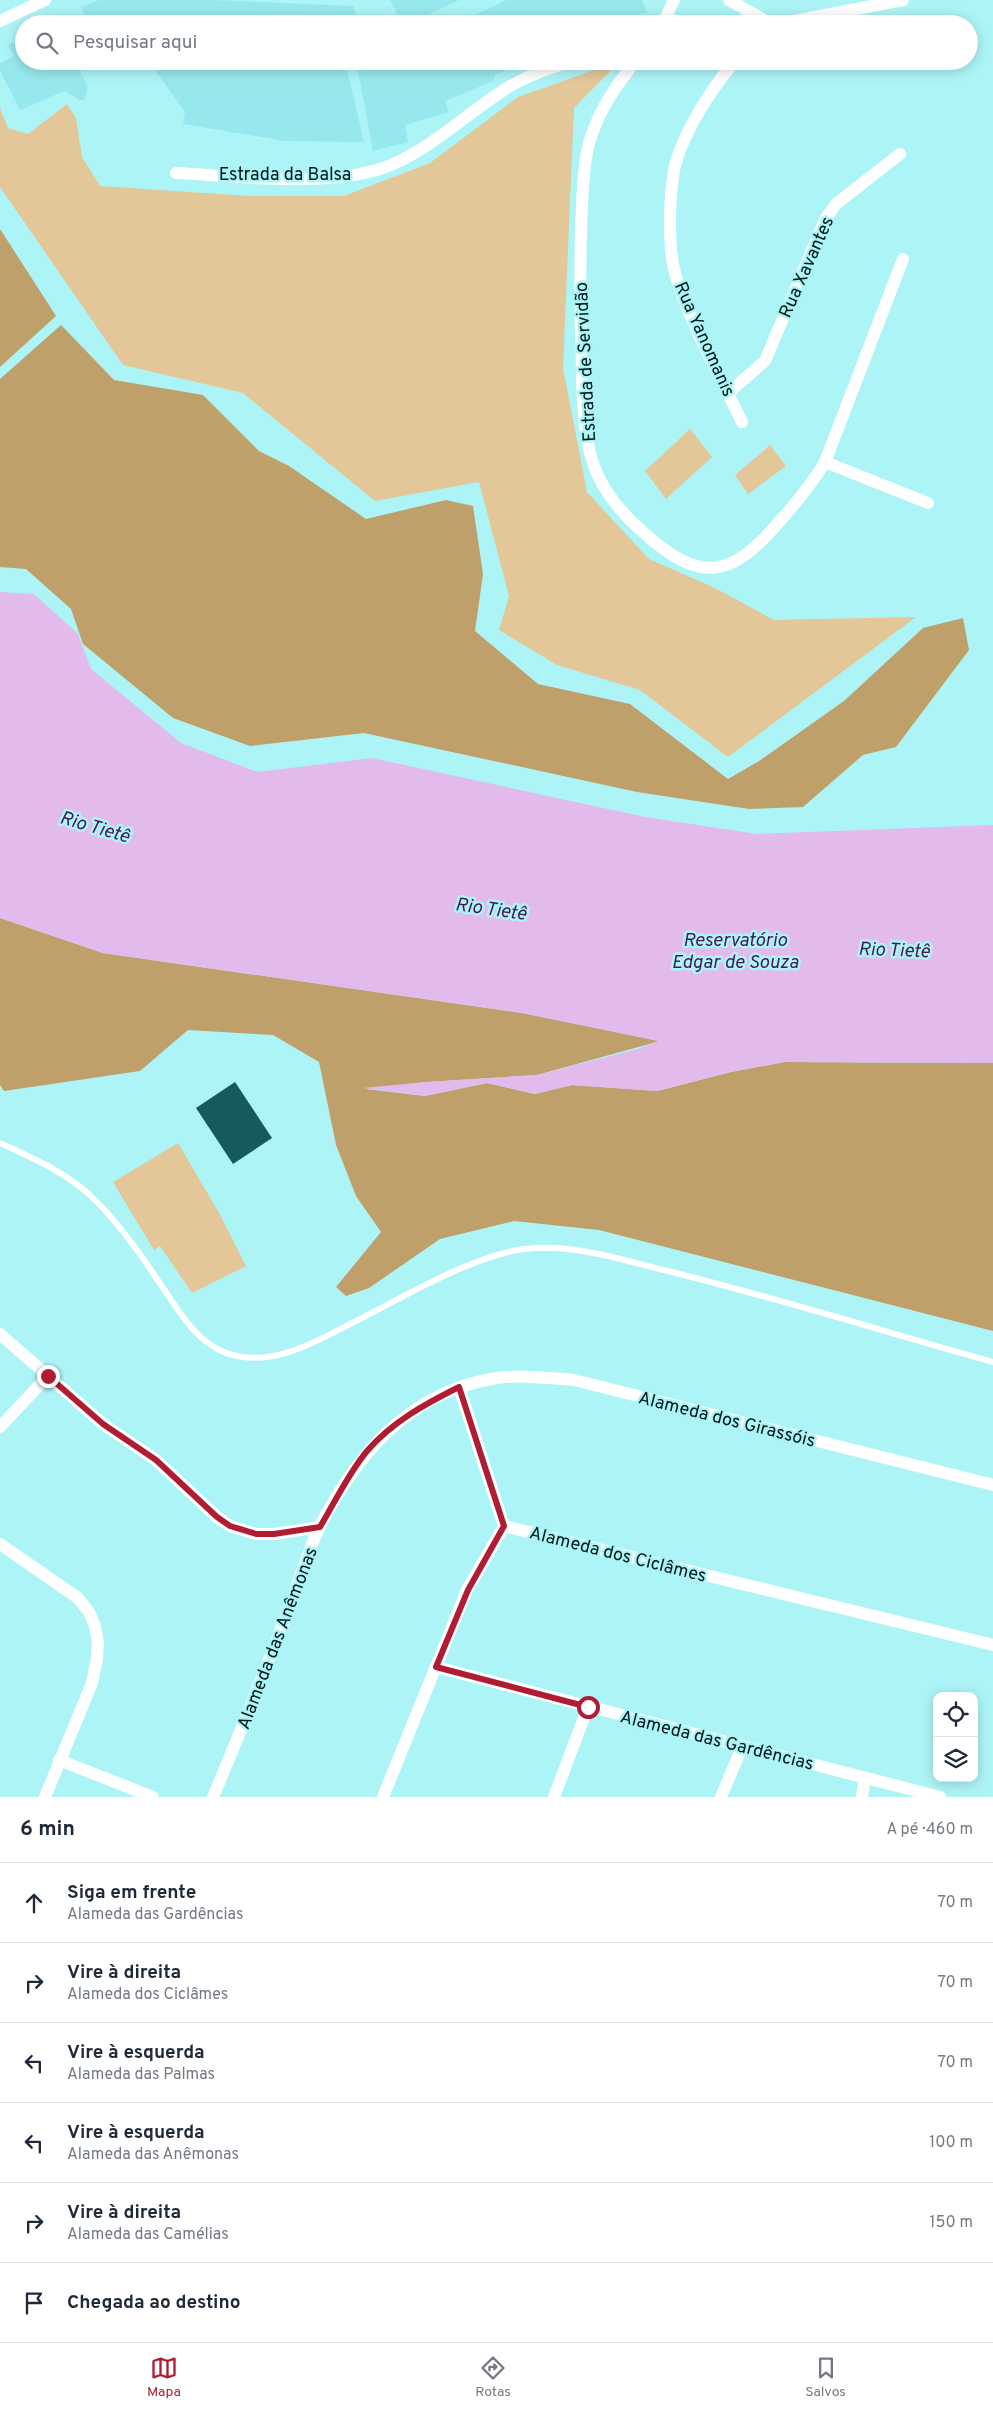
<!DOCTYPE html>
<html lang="pt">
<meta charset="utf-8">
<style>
:root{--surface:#fff;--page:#f6f6f7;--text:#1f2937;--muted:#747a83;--line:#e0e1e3;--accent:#b01d33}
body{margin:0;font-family:Overpass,sans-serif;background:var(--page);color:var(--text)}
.controls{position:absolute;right:15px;bottom:15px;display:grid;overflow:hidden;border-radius:10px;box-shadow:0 2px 12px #0003}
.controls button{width:45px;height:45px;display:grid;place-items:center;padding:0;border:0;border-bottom:1px solid var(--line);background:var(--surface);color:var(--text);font:25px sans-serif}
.stop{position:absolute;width:15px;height:15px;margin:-11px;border:4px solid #b01d33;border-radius:50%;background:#fff}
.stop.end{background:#b01d33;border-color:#fff;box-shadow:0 1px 5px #0008}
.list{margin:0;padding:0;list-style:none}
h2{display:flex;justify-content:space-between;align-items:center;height:65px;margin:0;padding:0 20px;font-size:21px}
h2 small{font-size:16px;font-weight:400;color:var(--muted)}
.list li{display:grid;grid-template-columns:32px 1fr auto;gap:15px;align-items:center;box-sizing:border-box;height:80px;padding:0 20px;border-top:1px solid var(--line)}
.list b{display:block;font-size:19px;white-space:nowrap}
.list p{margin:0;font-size:16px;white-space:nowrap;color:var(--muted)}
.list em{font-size:16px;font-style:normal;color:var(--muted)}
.icon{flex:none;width:28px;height:28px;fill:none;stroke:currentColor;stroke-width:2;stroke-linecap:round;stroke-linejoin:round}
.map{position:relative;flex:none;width:993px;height:1797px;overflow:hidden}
.search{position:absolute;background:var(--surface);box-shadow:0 2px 12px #0003;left:15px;right:15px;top:15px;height:55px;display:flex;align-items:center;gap:12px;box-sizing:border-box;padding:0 18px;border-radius:28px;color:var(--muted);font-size:19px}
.sheet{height:545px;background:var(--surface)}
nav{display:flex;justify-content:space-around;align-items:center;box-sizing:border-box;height:70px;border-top:1px solid var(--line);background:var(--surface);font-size:14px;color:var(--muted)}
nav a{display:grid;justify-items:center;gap:2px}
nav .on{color:var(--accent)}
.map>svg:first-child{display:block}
</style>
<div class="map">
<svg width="993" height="1797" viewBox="0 0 993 1797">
<rect width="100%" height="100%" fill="#adf4f7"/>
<g fill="#97e8ec">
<polygon points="99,0 212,0 353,6 360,24 89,24 81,7"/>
<polygon points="390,0 459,0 408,24 402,24"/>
<polygon points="506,0 642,0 647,12 612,24 456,24"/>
<polygon points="24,38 24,61 75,61 88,87 84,100 80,100 64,91 20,110 0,71 0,63 14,56 8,45"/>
<polygon points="156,61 345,61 364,142 286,141 183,124 185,112 157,73"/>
<polygon points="378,61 533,61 496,74 493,81 445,101 449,112 405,125 408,142 373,151 358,71"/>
</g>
<g fill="#e3c798">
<polygon points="620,61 574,108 563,368 587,492 649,559 713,587 774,620 916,617 728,757 640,690 557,665 499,630 509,596 479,482 375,501 243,393 123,365 0,187 0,108 8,128 28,134 67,104 76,118 82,157 100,186 249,196 344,196 430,163 518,97"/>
<polygon points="690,429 712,457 666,499 645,471"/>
<polygon points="770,445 786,466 748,494 735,475"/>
<polygon points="178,1143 218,1211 246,1266 192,1293 160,1246 154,1250 113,1182"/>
</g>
<g fill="#c0a06a">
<polygon points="0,229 56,316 0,367"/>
<polygon points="61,325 114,380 203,395 259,451 289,466 366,519 446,500 473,506 483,574 475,631 538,684 630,704 728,779 759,761 844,701 923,628 963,618 969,650 896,747 863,755 803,807 749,809 637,792 364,733 250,746 173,718 83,644 71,609 26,569 0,567 0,379"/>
<polygon points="0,918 103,953 522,1013 660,1041 537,1075 427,1082 366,1089 425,1096 487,1083 535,1094 572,1085 657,1091 731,1072 784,1062 993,1063 993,1331 599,1230 514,1221 440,1239 369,1288 346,1296 336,1287 381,1232 356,1196 336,1145 319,1062 273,1035 188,1030 140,1071 4,1091 0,1085"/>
</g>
<polygon fill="#e2baeb" points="0,592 34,594 78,634 91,669 181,743 257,772 372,758 645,817 757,834 993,825 993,1063 784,1062 731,1072 657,1091 572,1085 535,1094 487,1083 425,1096 363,1088 427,1082 537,1075 638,1049 658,1041 522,1013 103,953 0,918"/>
<polygon fill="#175a5d" points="235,1082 272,1138 233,1164 196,1108"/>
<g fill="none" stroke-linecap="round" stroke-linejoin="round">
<path stroke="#fff" stroke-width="6" d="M0,1143C35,1159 68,1173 96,1201C120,1225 142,1256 161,1285C179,1311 195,1341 226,1353C271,1369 315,1342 354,1322C402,1298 471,1256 524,1249C572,1243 621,1260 668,1271C777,1298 885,1332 993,1362"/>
<g stroke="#fff" stroke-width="12">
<polyline points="729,0 771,24"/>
<polyline points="0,21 45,0"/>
<polyline points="659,24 666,17 674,0"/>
<polyline points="778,24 903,0"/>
<path d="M635,61C629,71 621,79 615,89C603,106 595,123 589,143C584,162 583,184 582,203C580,247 580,291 581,336C583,376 580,421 592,460C601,490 621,513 644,533C701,584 731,578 779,522C796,503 812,484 825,462L903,259"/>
<path d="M735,61C711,89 682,134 674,170C671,188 670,206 670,224C670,243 671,262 677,280C693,329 720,376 742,422"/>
<path d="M176,173C239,176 333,189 391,165C431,148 462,118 498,94C520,78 548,68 574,61"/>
<polyline points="728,393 765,361 815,243 826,218 836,204 900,154"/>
<polyline points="825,462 928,503"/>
<polyline points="0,1334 103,1424 156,1460 217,1517 230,1526 256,1534 274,1534 320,1527"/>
<polyline points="459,1387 504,1526"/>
<polyline points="0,1427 48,1376"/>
<polyline points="0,1544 78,1598 89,1612 95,1626 98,1642 97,1658 92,1683 45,1797"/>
<polyline points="436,1667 940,1797"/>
<polyline points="59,1760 153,1797"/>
<path d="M213,1797C238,1738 262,1678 285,1618C297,1588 306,1555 320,1526C357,1454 408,1394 491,1379C518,1374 547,1378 574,1380L993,1485"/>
<polyline points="383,1797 467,1590 504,1526 993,1645"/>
<polyline points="554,1797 588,1707"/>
<polyline points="721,1797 742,1747"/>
<polyline points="862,1797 865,1778"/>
</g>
</g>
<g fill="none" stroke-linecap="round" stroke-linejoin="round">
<path stroke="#b01d33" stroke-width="6" d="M48,1376L103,1424L156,1460L217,1517L230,1526L256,1534H274L320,1527C335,1502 348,1474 367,1451C392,1422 425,1404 459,1387L504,1526L468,1590L436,1667L588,1707"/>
</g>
<g text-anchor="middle" stroke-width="5" stroke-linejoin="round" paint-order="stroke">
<g font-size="18" fill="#00181a" stroke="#adf4f7">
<text x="285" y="180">Estrada da Balsa</text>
<text transform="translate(806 267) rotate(-66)" y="6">Rua Xavantes</text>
<text transform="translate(705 339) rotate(66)" y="6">Rua Yanomanis</text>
<text transform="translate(585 362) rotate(-93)" y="6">Estrada de Servidão</text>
<text transform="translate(727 1419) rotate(14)" y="6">Alameda dos Girassóis</text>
<text transform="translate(618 1554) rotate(14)" y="6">Alameda dos Ciclâmes</text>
<text transform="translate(277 1638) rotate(-69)" y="6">Alameda das Anêmonas</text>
<text transform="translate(717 1740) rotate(14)" y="6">Alameda das Gardências</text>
</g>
<g font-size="19" font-style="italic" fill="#481853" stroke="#adf4f7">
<text transform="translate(95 826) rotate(16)" y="7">Rio Tietê</text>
<text transform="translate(491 908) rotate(8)" y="7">Rio Tietê</text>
<text x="735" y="946">Reservatório<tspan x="735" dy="22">Edgar de Souza</tspan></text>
<text transform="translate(894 949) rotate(2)" y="7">Rio Tietê</text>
</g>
</g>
</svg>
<div class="controls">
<button><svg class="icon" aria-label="locate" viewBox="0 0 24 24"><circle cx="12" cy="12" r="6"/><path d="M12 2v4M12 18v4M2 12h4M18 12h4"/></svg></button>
<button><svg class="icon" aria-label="layers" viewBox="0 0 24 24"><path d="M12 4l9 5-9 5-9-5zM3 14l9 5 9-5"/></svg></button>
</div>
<div class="stop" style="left:588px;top:1707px"></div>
<div class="stop end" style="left:48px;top:1376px"></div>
<div class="search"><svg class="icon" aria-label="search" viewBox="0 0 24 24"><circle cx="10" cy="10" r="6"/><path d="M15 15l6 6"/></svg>Pesquisar aqui</div>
</div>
<section class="sheet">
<h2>6 min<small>A pé · 460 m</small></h2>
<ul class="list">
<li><svg class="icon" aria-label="ahead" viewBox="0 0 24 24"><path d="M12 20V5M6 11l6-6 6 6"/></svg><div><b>Siga em frente</b><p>Alameda das Gardências</p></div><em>70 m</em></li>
<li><svg class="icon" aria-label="right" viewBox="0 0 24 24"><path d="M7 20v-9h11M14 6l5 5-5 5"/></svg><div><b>Vire à direita</b><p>Alameda dos Ciclâmes</p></div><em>70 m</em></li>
<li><svg class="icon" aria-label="left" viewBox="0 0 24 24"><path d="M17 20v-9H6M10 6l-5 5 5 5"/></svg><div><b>Vire à esquerda</b><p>Alameda das Palmas</p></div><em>70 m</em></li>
<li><svg class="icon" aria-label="left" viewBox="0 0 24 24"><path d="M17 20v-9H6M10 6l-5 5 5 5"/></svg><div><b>Vire à esquerda</b><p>Alameda das Anêmonas</p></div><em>100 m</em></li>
<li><svg class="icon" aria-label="right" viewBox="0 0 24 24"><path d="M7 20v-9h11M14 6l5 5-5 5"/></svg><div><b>Vire à direita</b><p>Alameda das Camélias</p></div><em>150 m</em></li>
<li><svg class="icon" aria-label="arrive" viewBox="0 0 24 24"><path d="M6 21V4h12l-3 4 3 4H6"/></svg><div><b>Chegada ao destino</b></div></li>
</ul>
</section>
<nav>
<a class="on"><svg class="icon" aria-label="map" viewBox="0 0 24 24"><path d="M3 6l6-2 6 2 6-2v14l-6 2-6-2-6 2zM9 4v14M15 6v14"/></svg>Mapa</a>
<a><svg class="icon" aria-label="directions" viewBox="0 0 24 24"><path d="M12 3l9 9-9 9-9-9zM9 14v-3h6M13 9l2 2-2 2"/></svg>Rotas</a>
<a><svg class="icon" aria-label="saved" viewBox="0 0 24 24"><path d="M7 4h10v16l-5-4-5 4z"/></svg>Salvos</a>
</nav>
